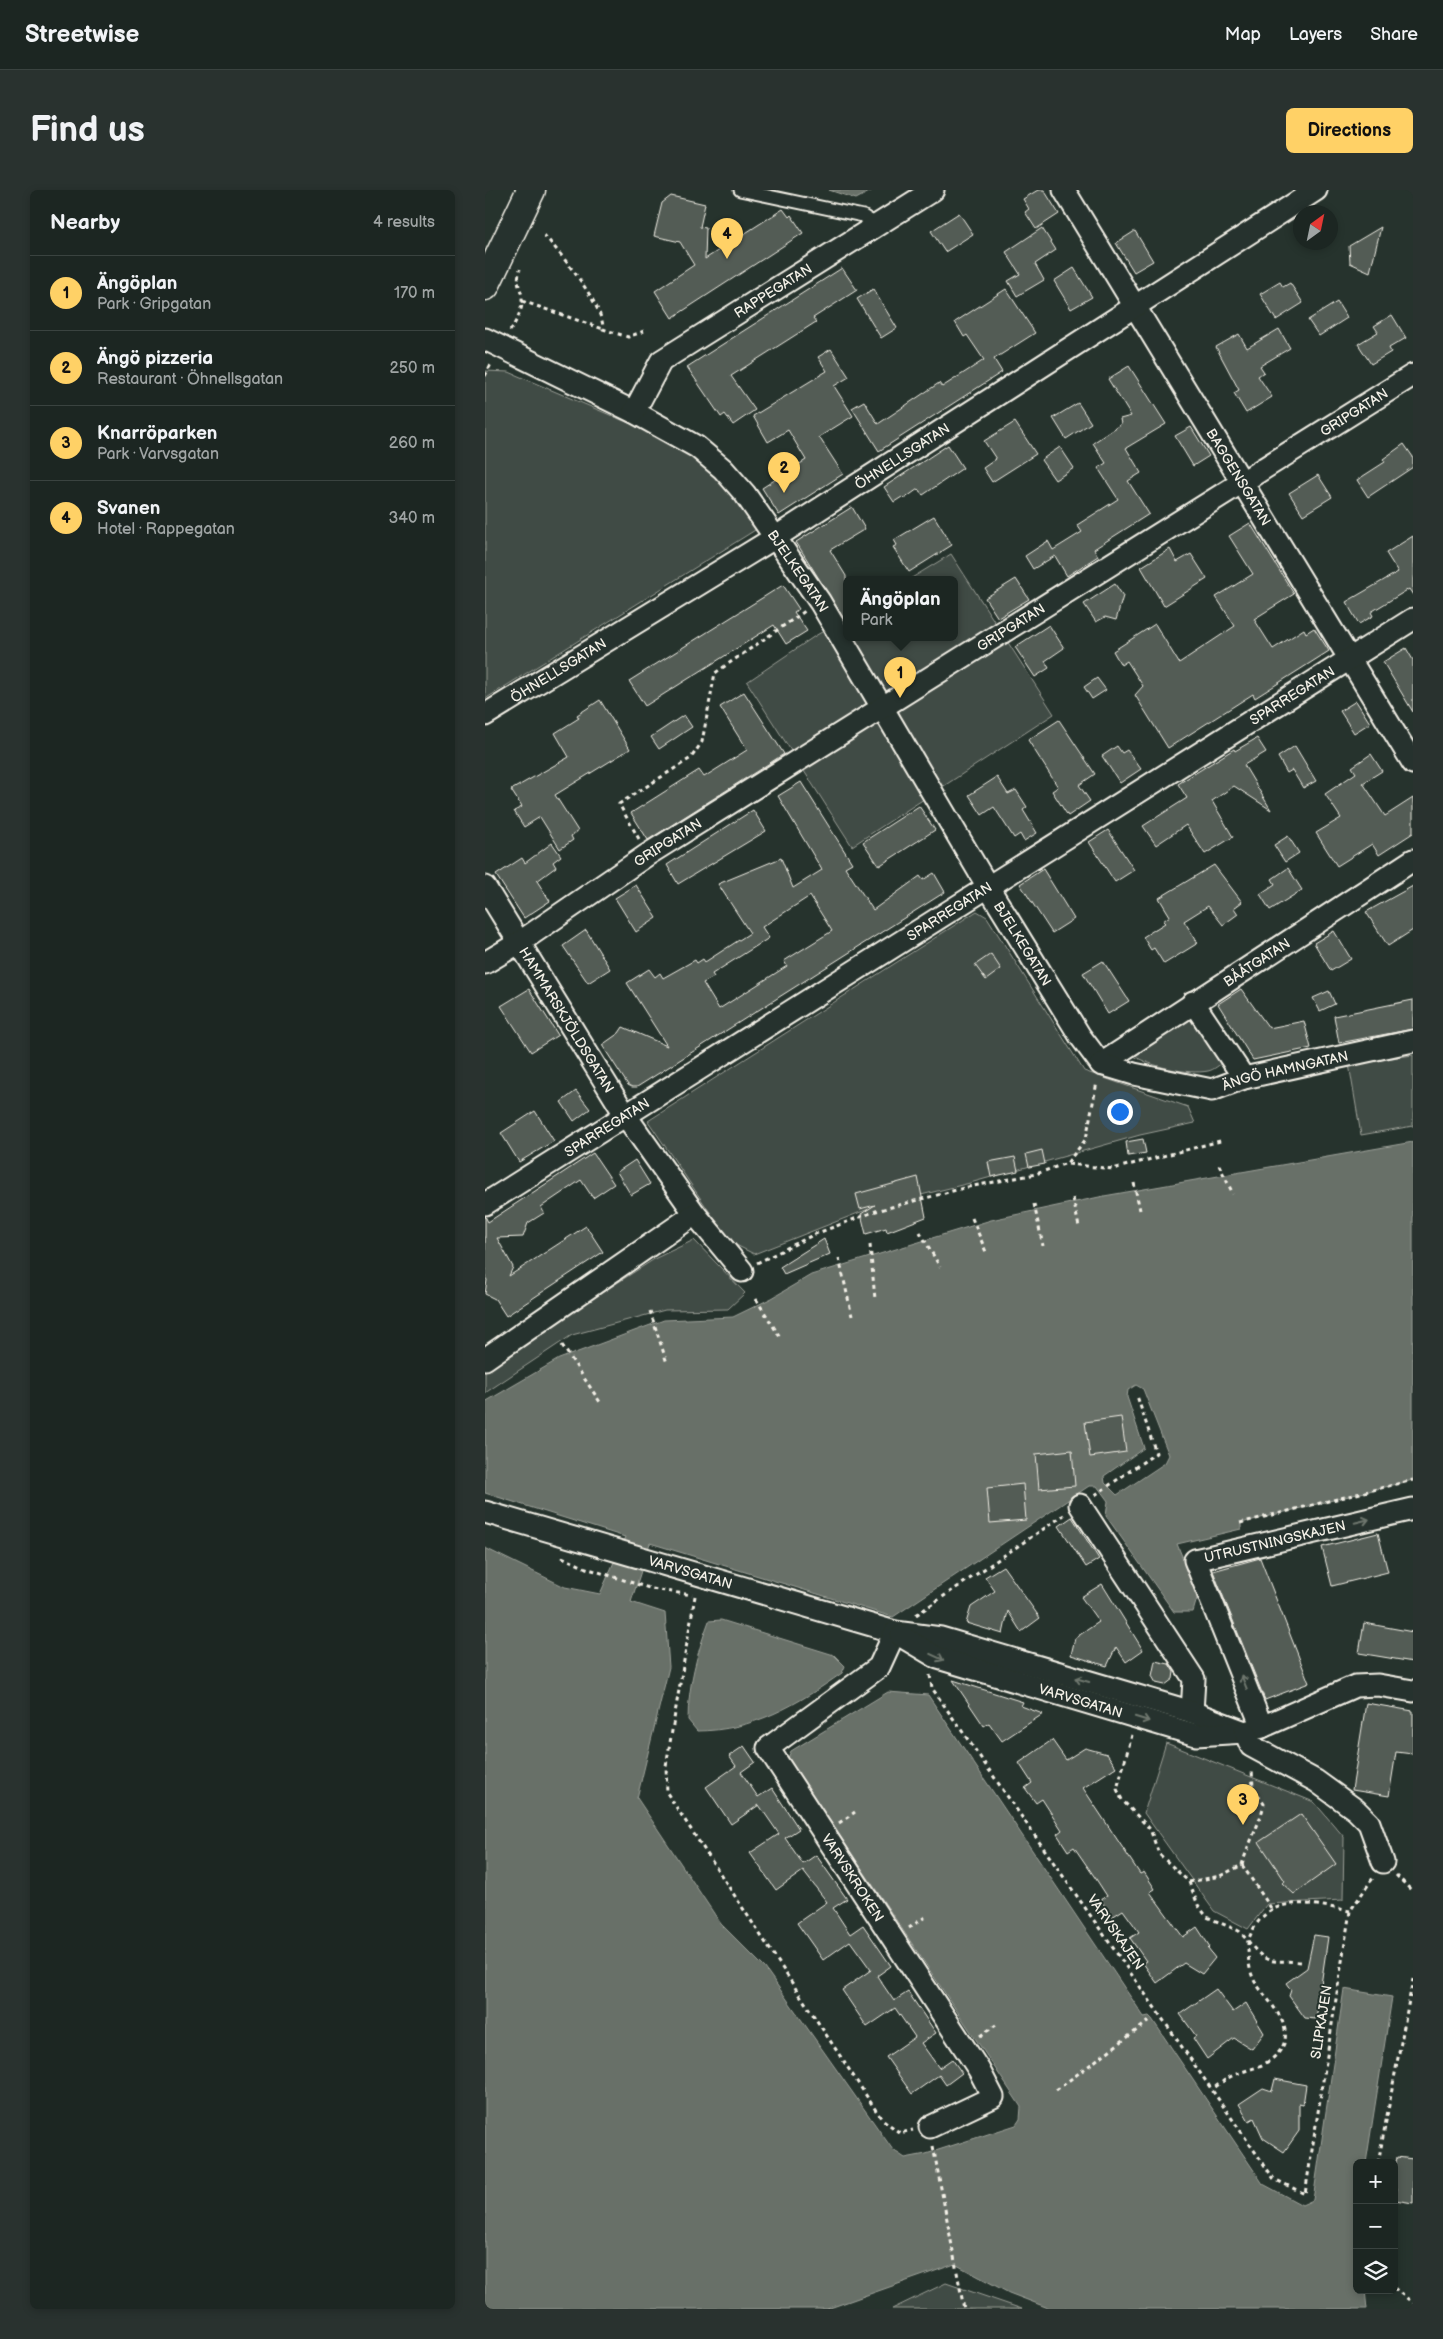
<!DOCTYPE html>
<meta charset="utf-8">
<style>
:root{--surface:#1c2622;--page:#29322f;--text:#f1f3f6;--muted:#a0a5a5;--line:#3a4340;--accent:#ffd166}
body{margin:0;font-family:"Balsamiq Sans",sans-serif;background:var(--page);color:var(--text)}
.controls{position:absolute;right:15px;bottom:15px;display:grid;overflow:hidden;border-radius:8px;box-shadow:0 2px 8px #0003}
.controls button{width:45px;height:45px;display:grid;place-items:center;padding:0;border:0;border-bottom:1px solid var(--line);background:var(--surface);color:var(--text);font:25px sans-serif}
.compass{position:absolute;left:808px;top:15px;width:45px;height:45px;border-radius:50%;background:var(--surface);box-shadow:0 2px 8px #0003;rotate:33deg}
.you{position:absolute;left:634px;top:921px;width:18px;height:18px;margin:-12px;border:4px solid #fff;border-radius:50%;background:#1a73e8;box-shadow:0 0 0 8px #1a73e833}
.badge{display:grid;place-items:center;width:32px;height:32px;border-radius:50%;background:var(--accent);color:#111;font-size:16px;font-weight:700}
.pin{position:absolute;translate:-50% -41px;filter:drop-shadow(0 1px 2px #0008)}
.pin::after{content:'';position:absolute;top:26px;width:18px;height:15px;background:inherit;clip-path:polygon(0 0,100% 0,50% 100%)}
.popup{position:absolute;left:358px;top:386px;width:115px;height:65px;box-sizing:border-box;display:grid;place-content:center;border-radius:8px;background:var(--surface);filter:drop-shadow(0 1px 4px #0005);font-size:16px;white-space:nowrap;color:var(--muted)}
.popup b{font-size:19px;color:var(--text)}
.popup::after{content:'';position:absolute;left:50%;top:100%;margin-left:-10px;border:10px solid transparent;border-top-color:var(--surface)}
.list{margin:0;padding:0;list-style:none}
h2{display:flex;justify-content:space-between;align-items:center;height:65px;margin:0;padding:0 20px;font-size:21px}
h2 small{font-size:16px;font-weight:400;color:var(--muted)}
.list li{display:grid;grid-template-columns:32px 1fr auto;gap:15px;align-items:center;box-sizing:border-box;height:75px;padding:0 20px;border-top:1px solid var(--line)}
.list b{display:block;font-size:19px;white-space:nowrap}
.list p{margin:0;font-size:16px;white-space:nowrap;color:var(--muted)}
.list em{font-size:16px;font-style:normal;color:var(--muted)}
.icon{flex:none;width:28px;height:28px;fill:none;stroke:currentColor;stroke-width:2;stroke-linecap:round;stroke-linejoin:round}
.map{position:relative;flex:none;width:928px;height:2119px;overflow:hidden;border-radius:8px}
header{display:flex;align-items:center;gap:30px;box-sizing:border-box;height:70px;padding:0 25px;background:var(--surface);border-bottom:1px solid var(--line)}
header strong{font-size:24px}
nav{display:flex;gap:28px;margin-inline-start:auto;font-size:18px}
.intro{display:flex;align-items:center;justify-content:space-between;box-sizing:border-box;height:120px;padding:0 30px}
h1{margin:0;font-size:35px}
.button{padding:12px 22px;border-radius:8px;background:var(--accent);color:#111;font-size:18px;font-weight:700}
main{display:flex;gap:30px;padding:0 30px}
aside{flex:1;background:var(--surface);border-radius:8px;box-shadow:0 2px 8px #0003}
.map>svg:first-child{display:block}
</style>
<header>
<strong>Streetwise</strong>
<nav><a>Map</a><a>Layers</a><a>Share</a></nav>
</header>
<div class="intro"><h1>Find us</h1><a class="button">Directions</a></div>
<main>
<aside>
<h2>Nearby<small>4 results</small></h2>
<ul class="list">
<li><span class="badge">1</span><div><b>Ängöplan</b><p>Park · Gripgatan</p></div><em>170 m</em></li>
<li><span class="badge">2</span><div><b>Ängö pizzeria</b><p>Restaurant · Öhnellsgatan</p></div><em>250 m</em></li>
<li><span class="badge">3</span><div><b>Knarröparken</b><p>Park · Varvsgatan</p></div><em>260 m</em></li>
<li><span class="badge">4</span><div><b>Svanen</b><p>Hotel · Rappegatan</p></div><em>340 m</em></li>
</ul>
</aside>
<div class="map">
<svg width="928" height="2119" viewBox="0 0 928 2119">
<rect width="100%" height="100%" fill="#26332d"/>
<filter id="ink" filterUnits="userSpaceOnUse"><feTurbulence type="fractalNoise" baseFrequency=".02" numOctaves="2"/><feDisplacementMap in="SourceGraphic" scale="10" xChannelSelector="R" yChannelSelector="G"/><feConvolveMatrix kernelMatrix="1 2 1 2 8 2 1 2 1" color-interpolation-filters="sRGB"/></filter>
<g filter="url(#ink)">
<g fill="#414b45" stroke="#9a9e96">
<polygon points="0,181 24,182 212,262 275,337 0,509"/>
<polygon points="466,364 569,524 367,656 262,492 330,446 361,428 361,447 469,447 469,389 425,389"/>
<polygon points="492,721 502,727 599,881 703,917 710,933 655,945 485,993 391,1016 269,1064 245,1052 163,931"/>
<path d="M703,826L711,827L740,871C735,874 729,880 723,881C703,885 665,876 649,866L652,858Z"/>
<polygon points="928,865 928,936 876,945 864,874"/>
<polygon points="209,1050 260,1103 243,1119 180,1120 87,1145 0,1203 0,1178 171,1068"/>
<polygon points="681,1553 829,1612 859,1647 858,1710 782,1714 763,1739 729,1721 659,1623"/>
<polygon points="461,2093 537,2119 407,2119"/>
</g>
<g fill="#676f68" stroke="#9fa39b" fill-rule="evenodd">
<polygon points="344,0 388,0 371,9"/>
<path d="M928,952V1290L756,1333V1339L692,1354L713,1405L708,1422H689L621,1326L623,1311L612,1296H604L408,1427L165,1353L146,1412L180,1423L184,1477L152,1608L236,1734L280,1778L408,1960L420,1968L441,1964L531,1935L535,1929L536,1917L303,1568L306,1561L403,1502L443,1505L659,1827L664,1826L667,1829L778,1994L817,2015L828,2010L859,1799L907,1807L881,1973H872V2100H880L882,2119H566L524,2103L470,2074L342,2119H0V1358L80,1397L115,1404L140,1347L0,1303V1212L74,1169L179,1130L248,1127L287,1108L326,1085L506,1030L619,1006ZM651,1195L658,1199L684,1265L680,1273L632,1305L620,1293L619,1286L659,1258L642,1207L643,1200Z"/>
<path d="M236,1430L349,1465L360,1476L357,1483C313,1514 268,1541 212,1541L203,1530C203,1496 212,1463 224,1431Z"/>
</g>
<g fill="#525c55" stroke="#f4f1e8" fill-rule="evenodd">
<polygon points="553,0 559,0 574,24 551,39 540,22 544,19 538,9"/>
<polygon points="186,6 220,14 215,37 221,38 220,69 298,19 304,27 306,25 318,43 187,128 170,101 209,75 195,52 169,46 177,13"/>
<polygon points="474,23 488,44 460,62 446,41"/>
<polygon points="896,37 885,82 865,73 864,56"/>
<polygon points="557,38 571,60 550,74 559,90 532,106 523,91 535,84 521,62"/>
<polygon points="650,41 668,71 649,82 631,53"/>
<polygon points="357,78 372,100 328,128 331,132 246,186 270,220 248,235 240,224 236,227 202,177"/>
<polygon points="589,78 607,107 586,119 569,91"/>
<polygon points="795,92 798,97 805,93 818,113 791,130 775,104"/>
<polygon points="388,99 412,138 396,148 372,109"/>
<polygon points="521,99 550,143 509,169 517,182 394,261 367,218 379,211 393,234 454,193 457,197 499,170 482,145 479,147 470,132"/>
<polygon points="852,112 862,128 834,146 823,130"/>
<polygon points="907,125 921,148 904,158 906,162 886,174 873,154 893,142 889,136"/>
<polygon points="794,139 805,158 775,176 779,182 773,186 787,207 761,223 749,203 754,200 731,157 754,144 762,158"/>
<polygon points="346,159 364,187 349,196 368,226 334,247 358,284 294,325 277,298 321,270 303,240 283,252 268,226 342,181 333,167"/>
<polygon points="644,176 681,234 641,258 656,283 643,291 664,324 609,359 613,366 582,386 570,366 548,379 540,366 563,351 568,360 597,342 592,335 633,309 613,278 621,273 608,253 636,234 635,229 646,226 623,189"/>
<polygon points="593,213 606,233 581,249 568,228"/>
<polygon points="530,232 551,264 507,292 498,278 511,269 499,251"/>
<polygon points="706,237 724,266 708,276 690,246"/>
<polygon points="919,254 928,267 928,277 883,307 872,290 900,272 898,269"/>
<polygon points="463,255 478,278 438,305 433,299 419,309 417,307 409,312 399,297"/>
<polygon points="575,257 589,278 570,290 556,270"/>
<polygon points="833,285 847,307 818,325 804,303"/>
<polygon points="367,317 380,339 345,360 361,386 361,432 311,352"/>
<polygon points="449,326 467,355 424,382 408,357 412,355 409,350"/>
<polygon points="765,333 809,404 769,429 788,459 819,439 821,443 829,438 844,461 770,508 768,504 683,558 650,505 658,496 642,471 636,475 628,461 670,434 694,473 750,436 731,407 768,384 744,346"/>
<polygon points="928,346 928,405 924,399 886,422 888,426 874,434 861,412 913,382 901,363"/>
<polygon points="685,359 692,372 706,364 722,389 679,416 656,377"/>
<polygon points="531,389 544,409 513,428 500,408"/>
<polygon points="630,394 638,406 631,430 620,427 611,432 599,414"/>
<polygon points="298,395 314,419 309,422 322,441 301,454 289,435 160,516 144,491"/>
<polygon points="564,435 579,458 560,471 564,478 550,487 530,457"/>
<polygon points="921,458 928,470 928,522 898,472"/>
<polygon points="612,488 621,500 607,509 599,497"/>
<polygon points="259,502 299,564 163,650 146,623 214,580 219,587 262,560 235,517"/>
<polygon points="115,510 145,559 70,605 93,641 86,646 88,650 75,659 55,627 39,637 29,621 37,617 26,600 84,567 70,543 94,528 92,525"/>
<polygon points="871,511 885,533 869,543 855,521"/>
<polygon points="199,525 207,537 174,559 166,547"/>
<polygon points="574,530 610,584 594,595 605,611 583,626 567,601 573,597 543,550"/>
<polygon points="772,548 781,562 759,575 786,620 749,596 727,611 748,647 720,664 701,635 671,655 658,636 702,608 693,594 749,559 750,561"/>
<polygon points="632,556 637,563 642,560 656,579 635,593 617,566"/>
<polygon points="810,556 831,591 818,598 807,580 802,583 793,567"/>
<polygon points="886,564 897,581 878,593 900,626 928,608 928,643 894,665 887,654 852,676 831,643 856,628 840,604 871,583 867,577"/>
<polygon points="512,587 523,604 531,600 542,617 538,620 552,643 539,651 535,644 529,648 509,617 497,625 484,605"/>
<path d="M316,592L367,673L360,677L388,720L435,686L438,690L449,683L460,702L152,897H147L143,895L117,855L134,843L138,837L182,856L142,793L164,779L170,787L175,783L178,788L210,770L212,773L218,769L220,772L265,743L233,694L296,668L308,698L337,680L293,606ZM325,706L347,741L299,771L302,776L234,819L218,793L229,787L227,784L284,748L277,737Z"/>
<polygon points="434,616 450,640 394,676 378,652"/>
<polygon points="268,620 281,641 193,694 182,675"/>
<polygon points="623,640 649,680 630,692 604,652"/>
<polygon points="803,646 814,663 800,672 789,655"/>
<polygon points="67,653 76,666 68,672 71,677 52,691 65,711 39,728 11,685 37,668 40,673"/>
<polygon points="729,675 757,712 749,718 753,724 738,735 723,716 699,731 713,753 679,774 669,758 666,760 658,747 680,733 678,731 685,726 674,708"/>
<polygon points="803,678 817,700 785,720 775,704 790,694 787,689"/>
<polygon points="558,679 589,729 567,743 535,694"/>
<polygon points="151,695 172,728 151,742 130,708"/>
<polygon points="928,696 928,740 903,756 881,722"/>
<polygon points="101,740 125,779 103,793 78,756"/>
<polygon points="849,741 866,769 846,781 829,753"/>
<polygon points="506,764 516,779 501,790 490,775"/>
<polygon points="618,771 644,811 623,824 598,783"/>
<polygon points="44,799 73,845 46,862 16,816"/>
<polygon points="756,799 784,838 819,831 826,858 768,870 733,814"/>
<polygon points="844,801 850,814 835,821 828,808"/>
<polygon points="928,810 928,839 854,853 849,826"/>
<polygon points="91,901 105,919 89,931 76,912"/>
<polygon points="50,921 69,951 34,972 16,943"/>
<polygon points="658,949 661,963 643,966 641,952"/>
<polygon points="557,960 560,974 544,977 541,964"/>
<polygon points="108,963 129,994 108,1008 96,990 56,1017 59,1023 43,1033 38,1047 12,1048 28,1077 24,1086 101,1036 118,1062 21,1126 10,1109 0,1104 2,1090 0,1087 0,1026 3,1032"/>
<polygon points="530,967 533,981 506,987 503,972"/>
<polygon points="150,970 165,994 146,1005 132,982"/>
<polygon points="433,987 441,1027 402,1042 401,1038 381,1044 376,1024 390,1015 375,1019 371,1004"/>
<polygon points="339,1049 345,1064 299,1084 295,1077"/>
<polygon points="636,1227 641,1262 605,1267 600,1232"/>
<polygon points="587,1260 590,1296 554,1299 551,1264"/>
<polygon points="538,1294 541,1330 505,1333 502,1298"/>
<polygon points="587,1327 614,1369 601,1377 574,1336"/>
<polygon points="893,1343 903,1382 847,1396 837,1357"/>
<polygon points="775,1368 824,1493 780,1510 728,1381"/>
<polygon points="518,1376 555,1428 536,1442 523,1421 518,1444 481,1433 486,1417 510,1401 500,1387"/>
<polygon points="617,1394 658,1460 641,1472 631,1457 622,1476 586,1465 590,1448 614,1432 596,1407"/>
<polygon points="879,1433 928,1442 928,1472 874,1463"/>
<polygon points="670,1471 684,1474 689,1482 688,1489 680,1495 671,1493 667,1486"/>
<polygon points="468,1490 538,1512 536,1516 558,1524 517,1551 504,1533 499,1536"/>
<polygon points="881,1513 928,1521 928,1564 911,1562 904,1606 867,1600"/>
<polygon points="567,1550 581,1570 600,1558 622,1564 631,1577 598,1598 655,1684 659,1682 670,1699 665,1702 698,1747 712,1737 725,1757 723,1759 730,1768 717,1784 699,1773 672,1793 658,1773 661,1771 645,1748 654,1742 638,1720 627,1727 616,1710 622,1706 611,1689 589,1657 583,1661 572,1644 577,1640 557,1609 551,1613 540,1598 547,1593 534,1573"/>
<polygon points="259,1556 270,1572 256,1582 273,1607 287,1598 314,1639 300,1648 318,1674 331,1665 362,1709 348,1718 365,1744 378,1735 406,1776 392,1786 409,1811 423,1802 451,1843 436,1853 454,1878 467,1869 477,1883 461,1895 454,1885 427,1904 401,1867 430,1847 410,1818 382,1837 357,1800 386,1780 365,1751 338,1770 312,1733 342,1712 318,1681 291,1700 265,1663 294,1644 274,1615 246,1634 221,1597 251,1576 244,1566"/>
<polygon points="816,1624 851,1674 809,1704 797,1693 800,1691 774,1652"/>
<polygon points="829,1745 843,1747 831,1829 820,1828 804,1806 806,1800 801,1793 822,1778"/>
<polygon points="731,1799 748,1822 761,1813 779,1843 767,1859 749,1848 722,1869 708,1848 711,1846 695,1824"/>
<polygon points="790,1889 821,1895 818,1915 814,1914 814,1941 799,1962 778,1948 769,1928 764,1931 754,1914 778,1898 787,1901"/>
<polygon points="912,1967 928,1969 928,2013 910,2010 912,1998 909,1997 909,1984"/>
</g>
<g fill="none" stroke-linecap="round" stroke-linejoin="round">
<defs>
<polyline id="service" points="255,0 378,26 392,35"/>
<g id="minor">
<path id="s1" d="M579,0L928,573"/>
<path id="s2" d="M0,149L149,222L212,257L238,279L260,304L335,412L503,697L595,846L616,874"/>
<path id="s3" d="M149,222L176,171L448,0"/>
<path id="s4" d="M0,525L291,347L831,0"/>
<path id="s5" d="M0,697L141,926L210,1024L257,1081"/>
<path id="s6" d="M0,773L35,752L162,665L928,185"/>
<polyline points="708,812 759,888"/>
<path id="s7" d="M616,874L928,670"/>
<path id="s8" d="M616,874L649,884L727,900L759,888L928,851"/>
<path id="s9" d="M0,1014L928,429"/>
<polyline points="0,1169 210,1024"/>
<polyline points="595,1315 709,1489 707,1522"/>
<path id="s10" d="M0,1322L410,1442L456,1448L707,1522L760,1542"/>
<path id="s11" d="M410,1442L394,1477L283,1558L494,1880L508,1907L445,1937"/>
<path id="s12" d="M416,1446L453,1468L711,1545L760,1542L777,1537L870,1496L893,1495L928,1501"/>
<path id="s13" d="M777,1537L710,1370L928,1319"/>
<polyline points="760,1542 766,1556 831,1591 871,1620 884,1633 898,1672"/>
</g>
<polyline id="secondary" points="0,96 46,0"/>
</defs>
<use href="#service" stroke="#f4f1e8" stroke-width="15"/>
<use href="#minor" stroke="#f4f1e8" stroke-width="25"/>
<use href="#secondary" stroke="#f4f1e8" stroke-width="31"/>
<g stroke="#f4f1e8" stroke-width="3" stroke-dasharray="4 4" stroke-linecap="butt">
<path d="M59,45C76,64 119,116 118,139L143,147L159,141"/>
<polyline points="37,111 118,139"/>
<path d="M25,141C30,133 38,120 37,110C37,96 30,98 35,79"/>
<polyline points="0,186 7,172"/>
<polyline points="154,649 134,614 206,568 217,552 230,483 320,421"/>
<polyline points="583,974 628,979 739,950"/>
<polyline points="734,975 748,1004"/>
<polyline points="649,993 655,1020"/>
<polyline points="588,1008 594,1037"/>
<polyline points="549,1014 558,1056"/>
<polyline points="487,1028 501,1062"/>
<polyline points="435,1042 455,1077"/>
<polyline points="385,1055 390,1109"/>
<polyline points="354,1068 367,1126"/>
<polyline points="272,1073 330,1044 391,1021 483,997 551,984 582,973 601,949 612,892"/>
<polyline points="271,1109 295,1147"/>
<polyline points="165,1121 182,1173"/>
<polyline points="77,1155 115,1212"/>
<polyline points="610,1305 671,1263 652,1206"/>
<polyline points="755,1333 928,1290"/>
<polyline points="77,1367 101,1378 167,1399 207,1405"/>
<polyline points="210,1406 181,1576 182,1603 396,1928 415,1943 428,1940"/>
<polyline points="431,1425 579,1325"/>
<polyline points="445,1485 447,1498 789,1989 820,2004 865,1721 888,1688"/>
<path d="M647,1545L632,1599L637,1610L665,1639L674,1664L704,1692L713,1715L722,1727L754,1741L763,1751C763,1765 763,1779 770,1792C784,1814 819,1842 788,1868C776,1878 763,1879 749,1885C741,1888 734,1895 727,1899"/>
<polyline points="354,1633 370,1622"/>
<polyline points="757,1675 786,1718"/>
<polyline points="911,1685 928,1702"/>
<path d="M704,1692L735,1686L757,1675C763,1654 774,1636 779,1614L768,1598L767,1579"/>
<polyline points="424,1738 440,1727"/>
<path d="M815,1772C786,1769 784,1778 763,1751C781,1701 823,1713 865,1721"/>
<polyline points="495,1846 511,1835"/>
<polyline points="571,1900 667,1829"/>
<polyline points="448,1956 479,2119"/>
<polyline points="893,1973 928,1789"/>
<polyline points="909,2098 928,2113"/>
</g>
<use href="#service" stroke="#26332d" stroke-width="11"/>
<use href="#minor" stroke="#26332d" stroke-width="21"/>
<use href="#secondary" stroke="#26332d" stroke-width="28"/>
</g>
<defs><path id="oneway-shaft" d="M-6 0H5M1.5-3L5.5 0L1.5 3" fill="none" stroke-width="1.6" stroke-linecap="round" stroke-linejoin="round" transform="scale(1.25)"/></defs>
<g stroke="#6e766e">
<use href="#oneway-shaft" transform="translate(877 1331) rotate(-13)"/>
<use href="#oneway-shaft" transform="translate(452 1467) rotate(25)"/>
<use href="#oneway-shaft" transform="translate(597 1490) rotate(-164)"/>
<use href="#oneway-shaft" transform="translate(759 1492) rotate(-112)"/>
<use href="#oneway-shaft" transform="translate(657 1529) rotate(17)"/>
</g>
</g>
<g text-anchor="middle" stroke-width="4" stroke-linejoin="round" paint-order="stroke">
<g font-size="14" fill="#f4f1e8" stroke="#26332d">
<text dy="5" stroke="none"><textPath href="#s3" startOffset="190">RAPPEGATAN</textPath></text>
<text dy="5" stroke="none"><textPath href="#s6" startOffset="1029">GRIPGATAN</textPath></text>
<text dy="5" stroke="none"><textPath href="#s4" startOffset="491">ÖHNELLSGATAN</textPath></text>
<text dy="5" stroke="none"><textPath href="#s1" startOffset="336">BAGGENSGATAN</textPath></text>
<text dy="5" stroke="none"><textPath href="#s2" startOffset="399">BJELKEGATAN</textPath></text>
<text dy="5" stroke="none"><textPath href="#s6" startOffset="624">GRIPGATAN</textPath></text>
<text dy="5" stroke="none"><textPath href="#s4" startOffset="86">ÖHNELLSGATAN</textPath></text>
<text dy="5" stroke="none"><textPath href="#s9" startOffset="954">SPARREGATAN</textPath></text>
<text dy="5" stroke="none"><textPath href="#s6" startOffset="219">GRIPGATAN</textPath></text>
<text dy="5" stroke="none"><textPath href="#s9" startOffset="549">SPARREGATAN</textPath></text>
<text dy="5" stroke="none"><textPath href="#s2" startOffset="834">BJELKEGATAN</textPath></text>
<text dy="5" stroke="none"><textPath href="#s7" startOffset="186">BÅÅTGATAN</textPath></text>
<text dy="5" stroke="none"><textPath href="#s5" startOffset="156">HAMMARSKJÖLDSGATAN</textPath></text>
<text dy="5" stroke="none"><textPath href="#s8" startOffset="190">ÄNGÖ HAMNGATAN</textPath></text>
<text dy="5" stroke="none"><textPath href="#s9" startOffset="144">SPARREGATAN</textPath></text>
<text dy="5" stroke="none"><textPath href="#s13" startOffset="262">UTRUSTNINGSKAJEN</textPath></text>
<text dy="5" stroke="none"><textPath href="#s10" startOffset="214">VARVSGATAN</textPath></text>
<text dy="5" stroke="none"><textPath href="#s12" startOffset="192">VARVSGATAN</textPath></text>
<text dy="5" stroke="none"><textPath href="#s11" startOffset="331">VARVSKROKEN</textPath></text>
<text transform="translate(631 1742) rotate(55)" y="5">VARVSKAJEN</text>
<text transform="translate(836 1832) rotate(-81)" y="5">SLIPKAJEN</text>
</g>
</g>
</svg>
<div class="controls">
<button>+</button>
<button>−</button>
<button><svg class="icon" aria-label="layers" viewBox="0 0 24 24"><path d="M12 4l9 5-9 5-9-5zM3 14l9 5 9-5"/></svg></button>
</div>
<svg class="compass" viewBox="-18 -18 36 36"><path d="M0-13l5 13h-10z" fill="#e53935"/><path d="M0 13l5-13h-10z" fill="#a0a5a5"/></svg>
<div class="you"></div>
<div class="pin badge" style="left:415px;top:508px">1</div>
<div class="popup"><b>Ängöplan</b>Park</div>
<div class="pin badge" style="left:299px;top:303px">2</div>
<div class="pin badge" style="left:758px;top:1635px">3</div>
<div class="pin badge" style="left:242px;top:69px">4</div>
</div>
</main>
